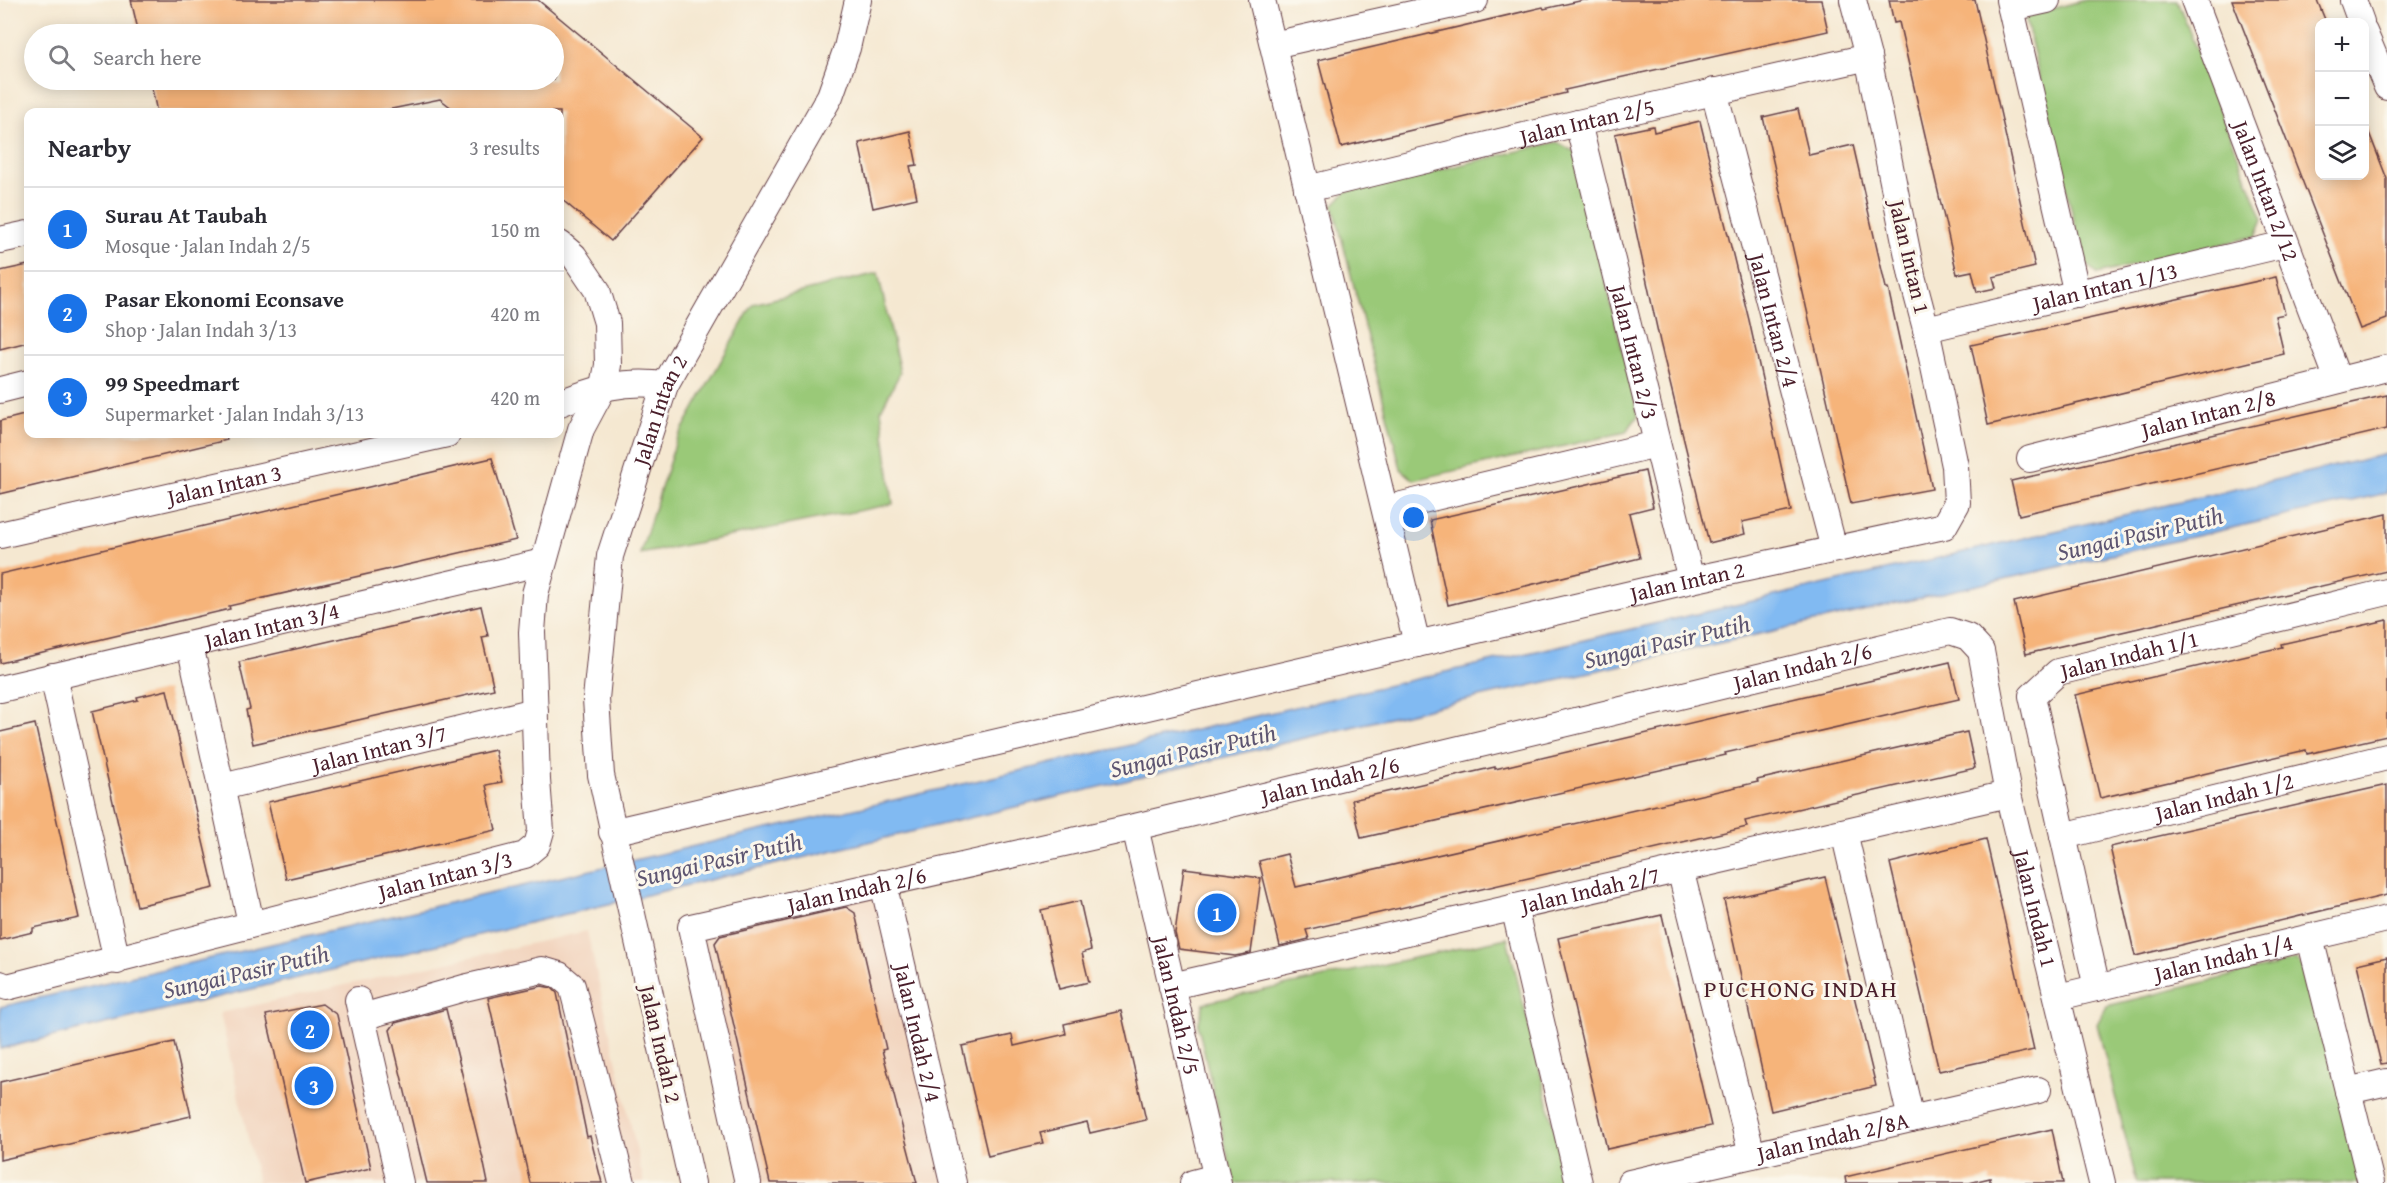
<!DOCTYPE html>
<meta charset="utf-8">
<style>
:root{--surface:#fff;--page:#f2f2f3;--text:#2b2b33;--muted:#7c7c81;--line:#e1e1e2;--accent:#1a73e8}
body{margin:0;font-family:"Gentium Book Plus",serif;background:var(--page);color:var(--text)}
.controls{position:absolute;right:18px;top:18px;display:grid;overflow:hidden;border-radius:12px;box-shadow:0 3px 15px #0003}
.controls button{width:54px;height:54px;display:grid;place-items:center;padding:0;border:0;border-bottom:2px solid var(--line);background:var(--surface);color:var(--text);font:30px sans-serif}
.you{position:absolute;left:1414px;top:518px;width:21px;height:21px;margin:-15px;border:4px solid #fff;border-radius:50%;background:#1a73e8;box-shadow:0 0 0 9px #1a73e833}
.badge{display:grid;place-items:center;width:39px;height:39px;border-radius:50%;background:var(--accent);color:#fff;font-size:20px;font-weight:700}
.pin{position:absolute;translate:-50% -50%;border:3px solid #fff;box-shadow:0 2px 6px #0006}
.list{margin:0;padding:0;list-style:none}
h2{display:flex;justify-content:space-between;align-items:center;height:78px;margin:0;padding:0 24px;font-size:26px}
h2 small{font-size:20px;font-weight:400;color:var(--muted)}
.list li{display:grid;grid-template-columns:39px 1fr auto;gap:18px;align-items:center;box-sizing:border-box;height:84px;padding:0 24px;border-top:2px solid var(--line)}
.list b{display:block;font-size:22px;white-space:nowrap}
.list p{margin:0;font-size:20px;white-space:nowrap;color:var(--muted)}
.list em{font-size:20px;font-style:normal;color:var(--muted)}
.icon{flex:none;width:33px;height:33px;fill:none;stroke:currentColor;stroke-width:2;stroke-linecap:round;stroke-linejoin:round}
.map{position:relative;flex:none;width:2387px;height:1183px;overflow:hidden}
.search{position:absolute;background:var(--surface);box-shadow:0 3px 15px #0003;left:24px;top:24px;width:540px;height:66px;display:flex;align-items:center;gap:15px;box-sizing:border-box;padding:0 21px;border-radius:33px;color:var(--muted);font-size:22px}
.panel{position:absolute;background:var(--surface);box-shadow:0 3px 15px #0003;left:24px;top:108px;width:540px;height:330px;border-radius:12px}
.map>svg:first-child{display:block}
</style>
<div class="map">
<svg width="2387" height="1183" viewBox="0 0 2387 1183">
<rect width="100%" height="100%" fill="#fbf7ec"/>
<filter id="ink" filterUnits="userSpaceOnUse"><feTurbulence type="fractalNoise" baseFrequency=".0167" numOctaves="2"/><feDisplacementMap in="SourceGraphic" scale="12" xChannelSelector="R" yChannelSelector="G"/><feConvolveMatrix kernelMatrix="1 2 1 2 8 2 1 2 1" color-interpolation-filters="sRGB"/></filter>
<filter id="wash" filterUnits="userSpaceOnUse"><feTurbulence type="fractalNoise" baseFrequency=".008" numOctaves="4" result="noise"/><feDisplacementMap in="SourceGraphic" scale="24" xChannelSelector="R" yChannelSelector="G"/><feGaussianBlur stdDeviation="1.35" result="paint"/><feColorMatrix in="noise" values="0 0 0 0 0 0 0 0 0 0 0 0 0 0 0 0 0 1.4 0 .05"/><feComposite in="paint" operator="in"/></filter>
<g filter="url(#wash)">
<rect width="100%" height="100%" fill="#f5e8d1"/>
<g fill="#f2d4be">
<polygon points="877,890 945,1183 755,1183 699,931"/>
<polygon points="587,931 644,1183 258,1183 220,1013"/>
</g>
<g fill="#9ac978" stroke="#727452" stroke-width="1.5">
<polygon points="2085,0 2177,0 2263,219 2256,236 2097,274 2084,262 2025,16"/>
<polygon points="1557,142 1575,152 1638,416 1626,432 1414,480 1401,469 1333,205 1346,192"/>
<polygon points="878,273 900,373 881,410 893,504 640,554 676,441 753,304"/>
<polygon points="1507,938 1568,1183 1234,1183 1198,1025 1204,1003"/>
<polygon points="2296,960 2312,979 2363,1183 2137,1183 2097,1024 2107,1006"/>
</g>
<polygon fill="#81baf2" stroke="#666c8e" stroke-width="1.5" points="2387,454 2387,493 1435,707 0,1049 0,1007"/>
<g id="blocks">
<g fill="#f6b47a">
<polygon points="131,0 538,0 703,137 611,241 560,198 560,112 457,112 440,99 377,112 157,112 150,80 554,80 554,34 139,34"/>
<polygon points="1584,0 1821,0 1828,31 1565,90 1566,93 1341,147 1318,60 1543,7 1544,9"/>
<polygon points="1889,0 1975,0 2035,267 1993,277 1996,288 1977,292 1972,271 1957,274 1899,22 1894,23"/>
<polygon points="2232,0 2317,0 2326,22 2319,22 2319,176 2364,176 2364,125 2366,125 2387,179 2387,319 2360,329"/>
<polygon points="1798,109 1809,155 1853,145 1886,288 1888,288 1932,489 1851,504 1763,117"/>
<polygon points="1700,121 1749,320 1791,511 1742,522 1745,534 1709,543 1660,342 1615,134 1653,126 1654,132"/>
<polygon points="910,131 917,165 910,166 917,198 873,208 859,143"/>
<polygon points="28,265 28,342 0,349 0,271"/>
<polygon points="2276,277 2285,314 2275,316 2284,354 1988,425 1971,345"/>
<polygon points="2387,395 2387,429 2019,515 2011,481"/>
<polygon points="28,414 28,434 226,434 227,440 0,494 0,421"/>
<polygon points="492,458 516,540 229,606 230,609 0,663 0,574"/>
<polygon points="1645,471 1653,507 1629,513 1640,558 1448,605 1430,520"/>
<polygon points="2387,514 2387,571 2026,654 2014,602"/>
<polygon points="481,606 488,636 482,637 494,689 253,744 246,710 250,709 239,662"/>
<polygon points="2387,620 2387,736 2307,754 2306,750 2100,798 2075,695 2282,647 2281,644"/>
<polygon points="1950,662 1959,699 1725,753 1726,755 1361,838 1352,800 1495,767 1495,769"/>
<polygon points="167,690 214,888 137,906 92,711 138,700 137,697"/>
<polygon points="35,724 79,918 33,928 33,932 0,940 0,732"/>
<polygon points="1967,732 1975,768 1745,821 1747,827 1306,930 1309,939 1280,946 1259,861 1287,854 1296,887 1758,782 1757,780"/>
<polygon points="495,750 502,782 486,785 496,830 286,879 268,802"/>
<polygon points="2387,785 2387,895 2135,956 2110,847"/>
<polygon points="1986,839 2034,1050 1939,1071 1890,863"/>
<polygon points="1184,868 1261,878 1251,953 1235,956 1179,949 1175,933"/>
<polygon points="1825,877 1876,1086 1771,1111 1724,900"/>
<polygon points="1080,901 1091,950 1082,953 1089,982 1059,989 1041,910"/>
<polygon points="846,907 855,913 886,1049 882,1050 917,1183 770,1183 715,943 720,936"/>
<polygon points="1662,915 1711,1126 1607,1149 1558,938"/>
<polygon points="2387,957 2387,1063 2381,1064 2357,964"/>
<polygon points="542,986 552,988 557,993 587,1137 590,1136 602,1183 530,1183 488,998"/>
<polygon points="322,1004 337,1015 371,1168 305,1183 266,1015"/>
<polygon points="446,1009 483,1159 488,1183 427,1183 390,1030 395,1023"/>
<polygon points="1121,1011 1146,1120 1090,1133 1087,1122 1040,1133 1043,1143 988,1156 962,1046 1012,1035 1014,1046 1066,1034 1064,1024"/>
<polygon points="174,1042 191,1116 0,1160 0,1082"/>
<polygon points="2052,1129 2063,1183 1990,1183 1990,1178 1969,1183 1846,1183 1845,1177"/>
</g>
</g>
</g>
<g filter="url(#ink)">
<use href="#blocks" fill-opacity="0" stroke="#643d44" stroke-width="1.5"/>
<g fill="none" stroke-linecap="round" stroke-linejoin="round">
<defs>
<g id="minor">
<polyline points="1262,0 1417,644"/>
<polyline points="2009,0 2077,294"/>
<path id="s1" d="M2194,0L2338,380"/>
<polyline points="2353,0 2361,22"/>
<polyline points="2011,8 2047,0"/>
<polyline points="2364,32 2387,87"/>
<polyline points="1273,45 1475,0"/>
<path id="s2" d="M1714,91L1834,549"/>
<path id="s3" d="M1578,123L1691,580"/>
<path id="s4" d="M1307,189L1578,123L1868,57"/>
<polyline points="0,240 28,234"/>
<path id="s5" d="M1926,329L2285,244"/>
<polyline points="0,390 28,383"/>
<path d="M560,403C599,388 622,380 665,385"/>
<path id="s6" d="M2030,459L2387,368"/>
<polyline points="1385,509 1657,444"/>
<path id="s7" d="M0,535L447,434"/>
<polyline points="190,645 251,923"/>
<polyline points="53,676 117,961"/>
<path id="s8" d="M0,689L543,562"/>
<path id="s9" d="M222,787L535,711"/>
<path id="s10" d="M1135,827L1218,1183"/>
<path id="s11" d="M612,832L1691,580L1944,526L1957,503L1955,466L1926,329L1912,276L1868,57L1853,0"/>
<polyline points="1844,832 1911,1119"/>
<path id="s12" d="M2063,836L2387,757"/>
<polyline points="1680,869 1752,1155"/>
<path id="s13" d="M883,883L953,1183"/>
<polyline points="1514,907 1579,1183"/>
<polyline points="2310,938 2371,1183"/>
<path id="s14" d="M0,984L7,987L525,855L537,845L541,831L537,780L532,632L535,594L581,429L604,386L608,365L607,323L597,290L574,256L560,244"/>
<path id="s15" d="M1172,986L2008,794"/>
<path id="s16" d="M2097,988L2032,696L2058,672L2387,592"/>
<path id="s17" d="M2058,997L2387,919"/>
<polyline points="358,1000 400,1183"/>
<polyline points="362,1017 464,988 542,970 559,975 572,986 622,1183"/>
<polyline points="2348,1091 2387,1082"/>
<path id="s18" d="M692,1183L601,775L596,699L610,556L665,385L830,96L847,48L858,0"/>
<path id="s19" d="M748,1183L691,927L1135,827L1950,631L1968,637L1981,651L2008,794L2102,1183"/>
<polyline points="1193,1183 1216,1177"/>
<path id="s20" d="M1630,1183L2038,1090"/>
</g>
</defs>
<use href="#minor" stroke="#643d44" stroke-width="28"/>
<use href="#minor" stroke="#fff" stroke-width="26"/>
</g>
</g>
<g text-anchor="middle" stroke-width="6" stroke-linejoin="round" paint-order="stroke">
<g font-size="22" fill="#4a1f2b" stroke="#fbf7ec">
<text dy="8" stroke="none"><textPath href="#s4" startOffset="288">Jalan Intan 2/5</textPath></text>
<text dy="8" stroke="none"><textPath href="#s1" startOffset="204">Jalan Intan 2/12</textPath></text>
<text transform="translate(1910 257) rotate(77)" y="8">Jalan Intan 1</text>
<text dy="8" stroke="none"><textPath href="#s5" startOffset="184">Jalan Intan 1/13</textPath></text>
<text dy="8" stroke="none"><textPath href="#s2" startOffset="237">Jalan Intan 2/4</textPath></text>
<text dy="8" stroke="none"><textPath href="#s3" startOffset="236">Jalan Intan 2/3</textPath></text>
<text dy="8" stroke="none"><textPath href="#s18" startOffset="792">Jalan Intan 2</textPath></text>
<text dy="8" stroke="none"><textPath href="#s6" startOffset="184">Jalan Intan 2/8</textPath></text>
<text dy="8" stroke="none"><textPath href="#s7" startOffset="230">Jalan Intan 3</textPath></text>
<text dy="8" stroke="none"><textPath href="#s11" startOffset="1104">Jalan Intan 2</textPath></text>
<text dy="8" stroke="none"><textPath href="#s8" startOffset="279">Jalan Intan 3/4</textPath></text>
<text dy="8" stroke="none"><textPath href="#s16" startOffset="408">Jalan Indah 1/1</textPath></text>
<text dy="8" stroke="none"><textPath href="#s19" startOffset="1404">Jalan Indah 2/6</textPath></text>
<text dy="8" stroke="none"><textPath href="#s9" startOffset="162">Jalan Intan 3/7</textPath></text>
<text dy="8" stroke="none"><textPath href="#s19" startOffset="918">Jalan Indah 2/6</textPath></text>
<text dy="8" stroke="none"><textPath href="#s12" startOffset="166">Jalan Indah 1/2</textPath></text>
<text dy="8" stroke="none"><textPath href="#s14" startOffset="460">Jalan Intan 3/3</textPath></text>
<text dy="8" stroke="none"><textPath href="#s19" startOffset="432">Jalan Indah 2/6</textPath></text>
<text dy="8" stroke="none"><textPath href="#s15" startOffset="429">Jalan Indah 2/7</textPath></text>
<text dy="8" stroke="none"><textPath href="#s19" startOffset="1857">Jalan Indah 1</textPath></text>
<text dy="8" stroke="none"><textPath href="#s17" startOffset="170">Jalan Indah 1/4</textPath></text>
<text dy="8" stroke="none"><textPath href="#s10" startOffset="183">Jalan Indah 2/5</textPath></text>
<text dy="8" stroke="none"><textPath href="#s13" startOffset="154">Jalan Indah 2/4</textPath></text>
<text transform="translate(661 1044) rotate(77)" y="8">Jalan Indah 2</text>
<text dy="8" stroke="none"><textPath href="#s20" startOffset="208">Jalan Indah 2/8A</textPath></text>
</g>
<g font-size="24" font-style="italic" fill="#5d5571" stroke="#fbf7ec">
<text transform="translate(2140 534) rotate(-13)" y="8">Sungai Pasir Putih</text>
<text transform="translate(1667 642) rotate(-13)" y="8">Sungai Pasir Putih</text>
<text transform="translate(1193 751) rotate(-13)" y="8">Sungai Pasir Putih</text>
<text transform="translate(719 860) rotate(-13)" y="8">Sungai Pasir Putih</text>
<text transform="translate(246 972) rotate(-13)" y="8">Sungai Pasir Putih</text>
</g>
<g font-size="24" letter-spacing="1.5" fill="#4a1f2b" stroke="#fbf7ec">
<text x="1801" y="997">PUCHONG INDAH</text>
</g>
</g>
</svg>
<div class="controls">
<button>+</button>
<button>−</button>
<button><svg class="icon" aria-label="layers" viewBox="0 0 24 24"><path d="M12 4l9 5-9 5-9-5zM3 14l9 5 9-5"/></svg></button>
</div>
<div class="you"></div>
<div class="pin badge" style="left:1217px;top:913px">1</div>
<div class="pin badge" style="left:310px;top:1030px">2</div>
<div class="pin badge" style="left:314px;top:1086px">3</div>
<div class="search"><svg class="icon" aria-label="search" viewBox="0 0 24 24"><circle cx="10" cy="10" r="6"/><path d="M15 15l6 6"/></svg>Search here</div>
<section class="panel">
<h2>Nearby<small>3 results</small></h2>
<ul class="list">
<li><span class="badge">1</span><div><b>Surau At Taubah</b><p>Mosque · Jalan Indah 2/5</p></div><em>150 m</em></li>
<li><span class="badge">2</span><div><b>Pasar Ekonomi Econsave</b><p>Shop · Jalan Indah 3/13</p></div><em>420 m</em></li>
<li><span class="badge">3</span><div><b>99 Speedmart</b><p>Supermarket · Jalan Indah 3/13</p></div><em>420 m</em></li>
</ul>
</section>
</div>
